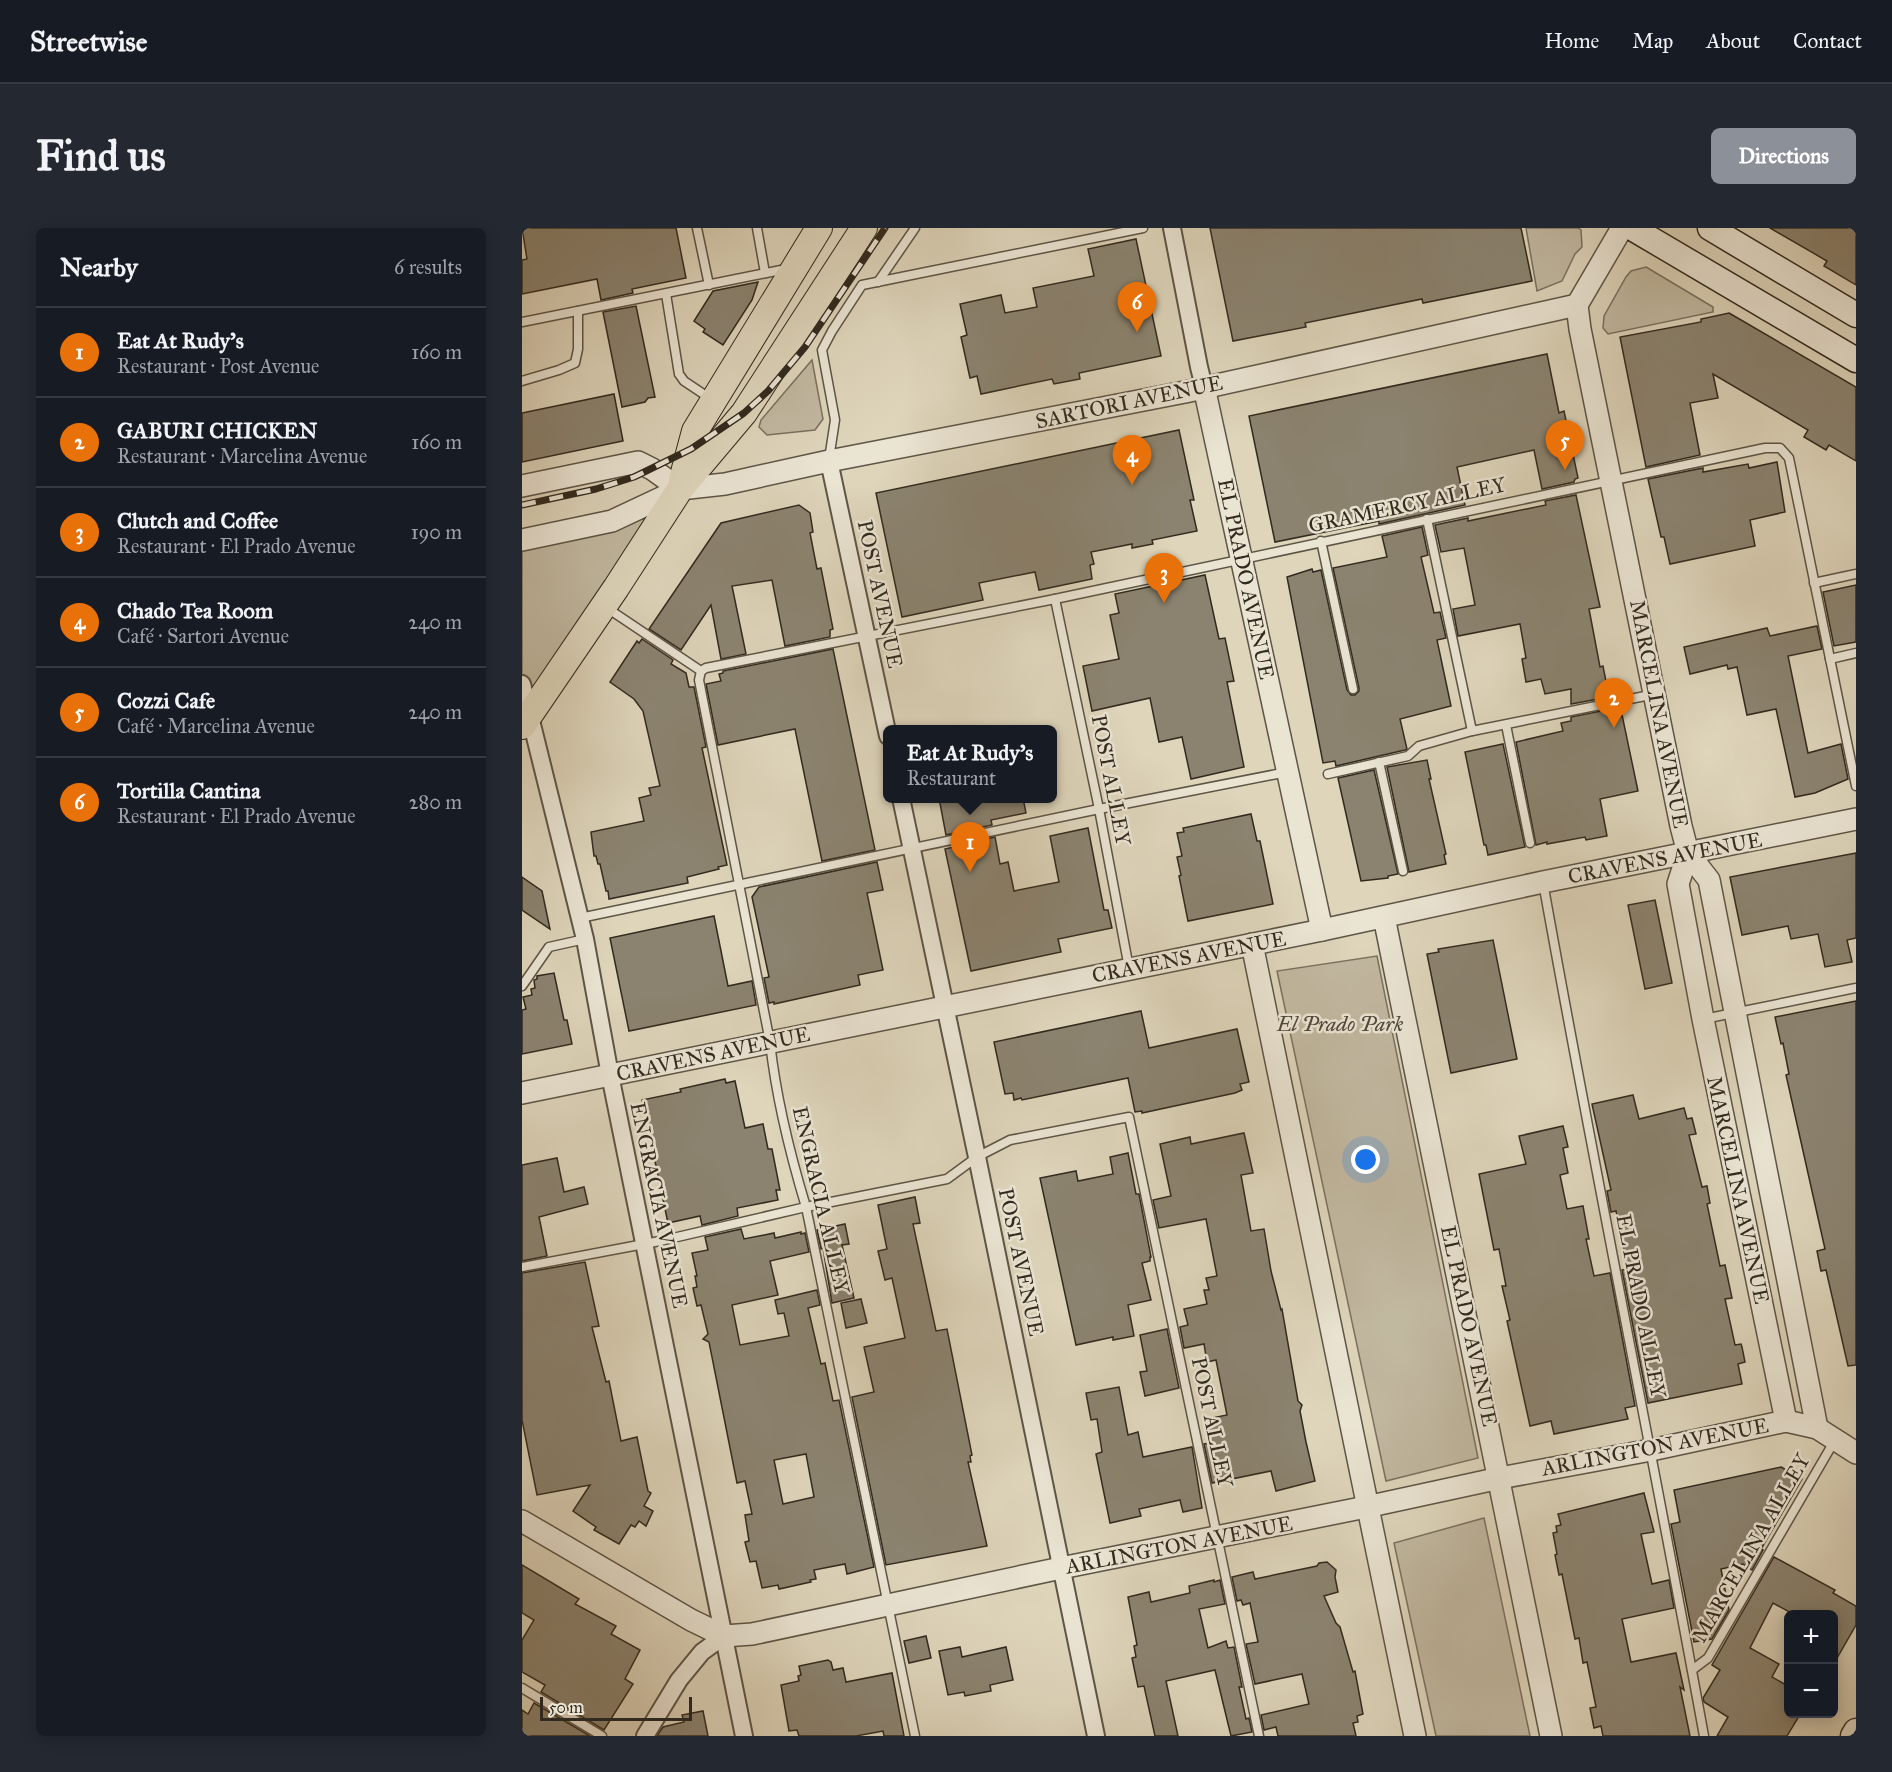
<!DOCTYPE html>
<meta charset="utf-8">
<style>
:root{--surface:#171b24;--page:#242831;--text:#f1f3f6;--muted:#9ea1a6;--line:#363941;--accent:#8c9099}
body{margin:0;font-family:"IM FELL Great Primer",serif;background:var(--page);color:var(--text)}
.controls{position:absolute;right:18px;bottom:18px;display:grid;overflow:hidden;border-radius:9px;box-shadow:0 3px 15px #0003}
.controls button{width:54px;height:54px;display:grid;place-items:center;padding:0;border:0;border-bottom:2px solid var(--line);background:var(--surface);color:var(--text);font:30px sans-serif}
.scale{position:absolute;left:18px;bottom:15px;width:152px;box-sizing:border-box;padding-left:6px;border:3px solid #322a1f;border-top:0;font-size:16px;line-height:21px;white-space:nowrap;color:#322a1f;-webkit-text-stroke:4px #eae4d3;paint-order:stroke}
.you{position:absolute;left:844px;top:932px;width:21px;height:21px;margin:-15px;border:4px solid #fff;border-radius:50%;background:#1a73e8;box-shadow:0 0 0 9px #1a73e833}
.badge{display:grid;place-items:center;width:39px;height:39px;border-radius:50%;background:var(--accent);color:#fff;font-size:20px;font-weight:700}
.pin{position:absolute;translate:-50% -50px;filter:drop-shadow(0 2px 3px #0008)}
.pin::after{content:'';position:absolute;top:32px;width:21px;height:18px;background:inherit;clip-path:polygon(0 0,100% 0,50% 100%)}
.popup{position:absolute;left:361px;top:497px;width:174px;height:78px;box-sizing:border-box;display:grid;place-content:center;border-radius:9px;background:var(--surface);filter:drop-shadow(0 2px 4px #0005);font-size:20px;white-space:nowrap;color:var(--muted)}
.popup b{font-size:22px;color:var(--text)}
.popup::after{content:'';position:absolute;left:50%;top:100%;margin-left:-12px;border:12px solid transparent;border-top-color:var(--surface)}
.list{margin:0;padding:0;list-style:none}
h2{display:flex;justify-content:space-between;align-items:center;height:78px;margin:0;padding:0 24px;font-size:26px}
h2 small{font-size:20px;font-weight:400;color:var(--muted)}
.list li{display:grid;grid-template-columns:39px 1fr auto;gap:18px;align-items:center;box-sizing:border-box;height:90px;padding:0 24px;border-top:2px solid var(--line)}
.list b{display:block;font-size:22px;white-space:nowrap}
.list p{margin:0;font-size:20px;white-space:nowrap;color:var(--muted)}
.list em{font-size:20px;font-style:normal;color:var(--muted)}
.map{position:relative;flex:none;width:1334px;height:1508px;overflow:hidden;border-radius:9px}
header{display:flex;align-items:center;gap:36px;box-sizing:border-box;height:84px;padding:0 30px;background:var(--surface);border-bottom:2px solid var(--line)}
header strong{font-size:28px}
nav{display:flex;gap:33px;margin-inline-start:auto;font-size:21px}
.intro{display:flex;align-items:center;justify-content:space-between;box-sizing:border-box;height:144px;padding:0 36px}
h1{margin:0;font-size:42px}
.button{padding:15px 27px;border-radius:9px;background:var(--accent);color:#fff;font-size:21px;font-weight:700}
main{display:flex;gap:36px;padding:0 36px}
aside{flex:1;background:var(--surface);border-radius:9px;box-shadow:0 3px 15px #0003}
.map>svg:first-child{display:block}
</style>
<header>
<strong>Streetwise</strong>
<nav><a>Home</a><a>Map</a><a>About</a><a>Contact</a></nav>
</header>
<div class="intro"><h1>Find us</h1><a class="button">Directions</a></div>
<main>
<aside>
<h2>Nearby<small>6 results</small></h2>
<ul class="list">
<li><span class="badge" style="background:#e8710a">1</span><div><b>Eat At Rudy's</b><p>Restaurant · Post Avenue</p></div><em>160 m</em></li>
<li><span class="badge" style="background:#e8710a">2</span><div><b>GABURI CHICKEN</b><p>Restaurant · Marcelina Avenue</p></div><em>160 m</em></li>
<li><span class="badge" style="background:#e8710a">3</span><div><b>Clutch and Coffee</b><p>Restaurant · El Prado Avenue</p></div><em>190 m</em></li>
<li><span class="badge" style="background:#e8710a">4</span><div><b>Chado Tea Room</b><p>Café · Sartori Avenue</p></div><em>240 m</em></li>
<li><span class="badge" style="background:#e8710a">5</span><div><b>Cozzi Cafe</b><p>Café · Marcelina Avenue</p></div><em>240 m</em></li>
<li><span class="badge" style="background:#e8710a">6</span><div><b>Tortilla Cantina</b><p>Restaurant · El Prado Avenue</p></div><em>280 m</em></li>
</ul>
</aside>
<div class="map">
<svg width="1334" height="1508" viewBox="0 0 1334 1508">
<rect width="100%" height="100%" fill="#ded5bb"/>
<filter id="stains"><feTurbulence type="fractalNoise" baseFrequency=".00333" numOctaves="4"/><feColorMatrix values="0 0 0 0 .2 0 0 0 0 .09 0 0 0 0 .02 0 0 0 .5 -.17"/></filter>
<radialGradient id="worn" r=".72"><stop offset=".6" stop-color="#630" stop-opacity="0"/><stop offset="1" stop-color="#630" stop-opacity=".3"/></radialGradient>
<g fill="#c1b8a0" stroke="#7a7160" stroke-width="1.5">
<polygon points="1004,0 1056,0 1059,2 1060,19 1053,26 1040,53 1015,63"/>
<polygon points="1124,39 1191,79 1191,84 1086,106 1081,100 1082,88 1104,49 1109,43"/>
<polygon points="290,132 301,191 293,202 245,207 237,199 239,192"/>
<polygon points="139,290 7,489 0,456 0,312 90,293"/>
<polygon points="855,728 956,1230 864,1253 755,743"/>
<polygon points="962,1290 1008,1508 914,1508 872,1315"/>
</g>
<g fill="#8b8370" stroke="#322a1f" stroke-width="1.5" fill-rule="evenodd">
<polygon points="0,0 154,0 164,50 110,61 111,65 79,72 75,51 0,66 0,32 5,31"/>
<polygon points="688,0 999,0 1010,53 901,75 900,71 783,95 784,99 711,113"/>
<polygon points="1248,0 1334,0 1334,57 1302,38 1305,33"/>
<polygon points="614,11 639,128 557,145 558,151 532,156 530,151 459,166 455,148 448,150 439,109 445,107 438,76 479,67 483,85 515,79 511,60 572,48 566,21"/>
<polygon points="236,54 230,72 201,117 181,104 183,101 172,93 191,63"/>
<polygon points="114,78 133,169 126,170 123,174 100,179 81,84"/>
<polygon points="1207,85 1334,159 1334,233 1307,217 1304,222 1282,209 1286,202 1191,146 1196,170 1168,175 1178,227 1124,239 1098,109 1179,94 1179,91"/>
<polygon points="1025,126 1037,185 1042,183 1056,250 1053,251 1052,254 1020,261 1012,222 935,239 943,277 857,296 857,293 753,314 727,188"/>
<polygon points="92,166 101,213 0,234 0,185"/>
<polygon points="657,202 672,272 668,272 675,303 630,312 631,316 610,320 610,316 569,324 572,336 568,337 570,351 517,362 513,344 457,355 461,372 380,389 354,265"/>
<polygon points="1255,234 1263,284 1228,292 1233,318 1148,336 1142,309 1139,309 1126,251 1181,240 1181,244 1226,236 1227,240"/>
<polygon points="1054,267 1078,379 1067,381 1078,439 1081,438 1087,469 1049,476 1049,461 1023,466 1019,451 1004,454 1000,431 1004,430 998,396 936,408 931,381 953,377 942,320 919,324 913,297 946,290 946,293 1024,277 1023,273"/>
<polygon points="277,277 288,285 291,304 288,305 295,341 299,340 311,401 308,402 308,409 263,418 250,352 210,358 224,426 199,431 189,377 159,422 127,401 199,295"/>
<polygon points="900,299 906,327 899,329 912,385 918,384 924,410 915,412 929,478 878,491 885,521 883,522 814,538 813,533 801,535 765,349 790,341 791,344 799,342 825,462 829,467 833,467 837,463 837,460 811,340 865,329 860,308"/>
<polygon points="683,347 697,411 703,410 712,453 705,454 722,539 669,551 660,509 637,514 628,470 570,483 561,438 597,431 588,387 597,385 593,366"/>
<polygon points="1334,357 1334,414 1312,418 1301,364"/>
<polygon points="1295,398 1300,421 1266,428 1286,525 1319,516 1326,551 1293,565 1273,569 1254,481 1225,487 1215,439 1206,441 1205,437 1168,446 1162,419 1245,400 1248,408"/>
<polygon points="120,411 151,432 149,436 164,445 167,459 172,459 184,519 180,520 205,637 196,639 197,641 165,649 166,655 87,671 86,663 84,663 78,636 76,636 74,628 72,628 69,604 122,593 117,570 129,567 127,560 138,558 121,483 112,471 88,454 115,413 117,415"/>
<polygon points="311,421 353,622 300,633 273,501 196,517 184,456 199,453 197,446 201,445 201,443"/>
<polygon points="1089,481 1090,484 1099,482 1116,563 1078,571 1085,608 1064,612 1063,609 1025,616 1025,614 1014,617 994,514 1041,503 1039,495 1049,493 1049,489"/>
<polygon points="981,516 1003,619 966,627 964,617 962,617 943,524"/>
<polygon points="905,532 909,551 907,551 924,626 922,627 924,636 887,644 865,539"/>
<polygon points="852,542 876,646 866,648 866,650 839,653 816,550"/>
<polygon points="417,570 501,570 504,585 469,592 470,597 424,607"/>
<polygon points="729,586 735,613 738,613 751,676 666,693 657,648 659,647 655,629 660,628 655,605 662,604 661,600"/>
<polygon points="566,600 582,682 586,682 590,700 536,711 539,724 449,743 423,621 473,609 478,636 486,634 492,663 537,654 528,608"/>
<polygon points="1334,625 1334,710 1325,712 1330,734 1303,739 1296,706 1269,711 1266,698 1220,707 1208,649"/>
<polygon points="355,634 361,662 345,665 361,742 336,747 338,757 252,776 252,774 247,775 242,750 247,749 230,669 237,659"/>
<polygon points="0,649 20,663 28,701 0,682"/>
<polygon points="1133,672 1150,755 1123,761 1106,677"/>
<polygon points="192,688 206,758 230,753 234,777 107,803 88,710"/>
<polygon points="971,712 995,831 929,845 905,726 917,724 916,721"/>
<polygon points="32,745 42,792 45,792 50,816 0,826 0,782 4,781 1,769 10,767 9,761 13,760 12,752 15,751 15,748"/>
<polygon points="1334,773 1334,1137 1326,1138 1304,1042 1299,1043 1295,1023 1303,1021 1264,847 1267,846 1261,815 1259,816 1253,789"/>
<polygon points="619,783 627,820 715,801 727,854 718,856 720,862 713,865 620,885 620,883 613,884 606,850 500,872 499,870 492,872 491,865 483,866 472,814"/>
<polygon points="203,851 204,855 213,853 223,900 241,896 246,921 250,921 258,962 254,962 256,972 215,980 216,988 180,997 178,988 146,995 120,872 159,864 158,861"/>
<polygon points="1111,867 1117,891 1162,880 1165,891 1170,890 1174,906 1167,907 1180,959 1185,958 1188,975 1185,976 1198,1038 1203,1037 1210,1070 1203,1071 1213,1117 1219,1116 1220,1119 1223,1134 1216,1136 1220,1156 1126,1175 1100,1042 1106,1041 1094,983 1089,984 1085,963 1089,962 1070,876"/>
<polygon points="1041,898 1046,919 1041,920 1046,945 1038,947 1045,981 1061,978 1067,1011 1064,1011 1072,1048 1088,1045 1113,1178 1103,1180 1106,1191 1032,1206 1029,1193 1008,1198 985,1093 988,1092 980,1058 984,1058 977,1021 972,1022 957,946 1004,936 997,908"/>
<polygon points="722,905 731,945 719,947 729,1003 742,1001 749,1043 759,1082 760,1081 776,1173 780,1177 778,1183 784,1214 793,1253 754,1263 749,1243 690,1255 682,1216 689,1215 685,1191 705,1187 694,1132 685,1134 682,1116 662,1120 658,1099 666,1097 662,1081 685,1076 682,1062 687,1062 684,1050 695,1048 684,991 637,1000 631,972 649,968 638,916 668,909 669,916"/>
<polygon points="606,925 614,966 617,966 629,1029 628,1029 628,1033 620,1035 629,1072 606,1077 612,1108 591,1112 591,1109 554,1117 518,950 554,943 556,953 591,946 588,929"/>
<polygon points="35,930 42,964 62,959 66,976 17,989 25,1028 0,1033 0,937"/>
<polygon points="393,969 398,995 391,996 414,1103 425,1101 450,1227 448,1228 449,1234 446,1234 465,1318 364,1337 330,1169 352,1164 342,1119 383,1110 370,1050 363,1052 356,1023 365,1021 356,977"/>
<polygon points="323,996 327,1016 320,1017 332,1070 310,1075 301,1020 299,1021 295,1002"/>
<path d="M219,1001L222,1011L252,1005L253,1010L279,1004V1006L283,1005L287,1024L248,1033L256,1067L210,1077L218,1117L267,1108L262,1085L256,1086L253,1072L295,1062L298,1077L286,1080L299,1136L303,1135L311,1173L317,1172L352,1339L325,1346L323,1336L292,1342L294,1351L288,1352L289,1354L257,1361L256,1357L240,1360L234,1333L228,1334L223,1314L227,1313L223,1287L230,1286L223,1253L215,1255L187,1114L181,1111L186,1106L179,1077L175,1078L171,1060L175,1059L173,1048H175L170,1025L186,1022L183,1009ZM284,1226L292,1269L261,1276L252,1232Z"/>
<polygon points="63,1034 77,1098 70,1099 84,1154 87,1153 99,1213 115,1209 126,1263 129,1265 122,1278 131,1283 124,1298 117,1293 113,1299 109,1297 97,1316 72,1302 74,1299 51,1283 68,1257 15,1267 0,1192 0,1045"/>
<polygon points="339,1071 345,1095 324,1100 319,1075"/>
<polygon points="645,1101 657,1160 623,1168 618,1144 625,1143 618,1107"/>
<polygon points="597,1159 606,1207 616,1204 621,1229 670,1219 680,1280 661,1284 658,1272 617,1281 619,1288 588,1295 574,1226 580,1224 575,1191 569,1192 564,1165"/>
<polygon points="1259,1239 1280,1251 1239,1321 1241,1322 1230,1342 1221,1336 1199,1341 1207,1382 1190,1411 1172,1414 1149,1296 1158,1294 1152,1262"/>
<polygon points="1122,1265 1132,1304 1119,1306 1130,1356 1147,1352 1152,1380 1100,1391 1109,1434 1154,1425 1162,1462 1158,1459 1168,1508 1081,1508 1079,1498 1072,1500 1068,1480 1074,1479 1065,1434 1061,1435 1057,1410 1053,1411 1040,1346 1037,1347 1033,1327 1035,1326 1031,1305 1035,1304 1034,1298 1039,1297 1036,1286"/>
<polygon points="1252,1329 1313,1362 1311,1365 1334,1378 1334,1397 1311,1437 1311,1386 1271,1386 1251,1375 1228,1420 1257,1436 1250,1449 1266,1458 1266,1485 1279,1485 1265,1508 1195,1508 1206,1489 1182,1474 1181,1470 1198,1442 1190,1437"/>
<polygon points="805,1334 814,1342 813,1349 816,1364 802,1368 814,1395 818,1399 831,1444 833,1443 841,1486 835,1488 836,1494 831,1495 834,1508 756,1508 754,1499 742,1502 739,1487 787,1476 780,1446 733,1456 724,1416 736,1414 728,1375 721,1377 719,1372 715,1373 710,1349 731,1344 733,1351 795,1338 797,1335"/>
<polygon points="0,1337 57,1371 53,1376 94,1398 89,1406 118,1422 103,1451 111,1456 82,1502 19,1464 23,1457 0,1444 0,1412 12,1392 0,1385"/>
<polygon points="692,1352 692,1354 698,1352 703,1376 677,1381 686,1420 704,1413 706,1420 712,1419 720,1459 717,1459 724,1491 727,1490 730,1504 709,1508 693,1442 644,1453 656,1508 633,1508 622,1458 616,1459 610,1430 614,1429 612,1418 615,1417 606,1369 627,1364 629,1374 668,1365 667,1358"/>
<polygon points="404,1408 409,1430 387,1435 382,1413"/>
<polygon points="438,1419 440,1429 484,1419 491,1452 468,1457 469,1463 443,1468 442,1464 426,1467 417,1423"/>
<polygon points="306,1432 309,1434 311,1442 321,1440 324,1454 370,1445 382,1508 362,1508 361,1503 334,1508 277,1508 275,1502 267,1503 259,1457 277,1453 276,1448 279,1447 277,1438"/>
<polygon points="12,1475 68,1508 0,1508 0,1482 6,1486"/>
<polygon points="181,1483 186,1508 135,1508 141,1499 162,1494 160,1487"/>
</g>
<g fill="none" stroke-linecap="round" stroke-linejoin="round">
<defs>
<g id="service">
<polyline points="175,0 187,57"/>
<polyline points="235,0 243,45"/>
<polyline points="356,54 393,0"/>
<polyline points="144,66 157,146 162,153 189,171"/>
<polyline points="0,94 264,41"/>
<polyline points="0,153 37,142 53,135 56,121 56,83"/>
<polyline points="307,231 313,192 300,122 310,103 340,57 621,0"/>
<polyline points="905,291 950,503 1133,466"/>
<polyline points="799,313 831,461"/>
<polyline points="1292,355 1334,346"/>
<polyline points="533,371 577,581 607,740"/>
<polyline points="85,380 179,443"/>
<polyline points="1308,431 1334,425"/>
<polyline points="179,443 184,440 533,371 1243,220 1258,220 1267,230 1334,558"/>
<path d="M179,443L177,452L248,814C254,869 268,926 284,979L393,1508"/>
<polyline points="984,497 1008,615"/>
<polyline points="857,534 881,643"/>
<polyline points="806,546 886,528 897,518 950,503"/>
<path d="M1021,654C1072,940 1130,1223 1182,1508"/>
<polyline points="58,690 577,581 765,544"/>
<polyline points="0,758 27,719 63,711"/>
<polyline points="1182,791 1334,760"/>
<polyline points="0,1039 138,1013 284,979 425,951 455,929 488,912 607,889 737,1508"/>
<polyline points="1170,1442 1186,1430 1313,1212"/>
<polyline points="0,1460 80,1508"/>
</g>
<g id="minor">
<polyline points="650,0 677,139 682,159"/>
<polyline points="307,233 366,508"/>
<polyline points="0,456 63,711 88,847 222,1508"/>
<polyline points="379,570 455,929 574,1508"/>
<polyline points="123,1508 157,1452 180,1424 202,1408"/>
</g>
<g id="tertiary">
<polyline points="1100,0 1055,77 1058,101 1159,598 1166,625 1156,656 1181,791 1264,1193"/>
<polyline points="682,159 800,702"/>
<polyline points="0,258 116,234 130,241 158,261"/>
<polyline points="0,312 90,293 158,261 203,256 307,233 663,164 1055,77"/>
<polyline points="1166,625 1187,652 1295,1200"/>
<polyline points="862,689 1029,1508"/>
<polyline points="730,716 893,1508"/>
<polyline points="0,865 800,702 1021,654 1334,591"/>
<polyline points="0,1293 169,1392 202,1408 230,1406 539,1340 844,1279 978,1250 1129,1222 1264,1193 1295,1200 1334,1225"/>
</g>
<g id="secondary">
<polyline points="1110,0 1334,132"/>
<polyline points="1188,0 1334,87"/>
<polyline points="1331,1508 1334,1503"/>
</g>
<g id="primary">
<polyline points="160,252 173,203 297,0"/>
<polyline points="0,498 94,360 158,261 222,185 342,0"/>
</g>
</defs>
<use href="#service" stroke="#5d5546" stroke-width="11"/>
<use href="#minor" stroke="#5d5546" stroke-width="20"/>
<use href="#tertiary" stroke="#5d5546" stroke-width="24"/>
<use href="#secondary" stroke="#322a1f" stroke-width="27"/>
<use href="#primary" stroke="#322a1f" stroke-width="28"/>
<use href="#service" stroke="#eae4d3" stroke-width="8"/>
<use href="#minor" stroke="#eae4d3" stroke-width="16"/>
<use href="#tertiary" stroke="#eae4d3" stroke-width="21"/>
<use href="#secondary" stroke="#eae4d3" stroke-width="24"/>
<use href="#primary" stroke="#ded5bb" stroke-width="26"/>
<defs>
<polyline id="rail" points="0,277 74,261 112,249 169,221 222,185 246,163 283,119 363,0"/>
</defs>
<use href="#rail" stroke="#322a1f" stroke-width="7"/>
<use href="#rail" stroke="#eae4d3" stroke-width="4.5" stroke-dasharray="14" stroke-linecap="butt"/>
</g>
<g text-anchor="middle" stroke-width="5" stroke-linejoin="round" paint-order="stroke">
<g font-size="21" fill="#322a1f" stroke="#eae4d3">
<text transform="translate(607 174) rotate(-12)" y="7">SARTORI AVENUE</text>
<text transform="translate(885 277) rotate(-12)" y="7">GRAMERCY ALLEY</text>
<text transform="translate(724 351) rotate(78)" y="7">EL PRADO AVENUE</text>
<text transform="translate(358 366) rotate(78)" y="7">POST AVENUE</text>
<text transform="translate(1137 486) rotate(79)" y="7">MARCELINA AVENUE</text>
<text transform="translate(589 552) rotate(79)" y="7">POST ALLEY</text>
<text transform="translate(1143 630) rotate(-11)" y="7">CRAVENS AVENUE</text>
<text transform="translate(667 729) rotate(-11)" y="7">CRAVENS AVENUE</text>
<text transform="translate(191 826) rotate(-12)" y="7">CRAVENS AVENUE</text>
<text transform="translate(1216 962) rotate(78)" y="7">MARCELINA AVENUE</text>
<text transform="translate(299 972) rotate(77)" y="7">ENGRACIA ALLEY</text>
<text transform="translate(137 977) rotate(78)" y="7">ENGRACIA AVENUE</text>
<text transform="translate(499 1034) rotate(78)" y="7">POST AVENUE</text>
<text transform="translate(1119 1078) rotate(79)" y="7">EL PRADO ALLEY</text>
<text transform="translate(947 1098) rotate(78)" y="7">EL PRADO AVENUE</text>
<text transform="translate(690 1194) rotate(78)" y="7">POST ALLEY</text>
<text transform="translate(1133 1219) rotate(-11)" y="7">ARLINGTON AVENUE</text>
<text transform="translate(657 1317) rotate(-11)" y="7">ARLINGTON AVENUE</text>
<text transform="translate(1229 1320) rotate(-60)" y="7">MARCELINA ALLEY</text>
</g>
<g font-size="21" font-style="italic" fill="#4f4639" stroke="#eae4d3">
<text x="818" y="803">El Prado Park</text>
</g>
</g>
<rect width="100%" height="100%" filter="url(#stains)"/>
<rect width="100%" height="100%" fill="url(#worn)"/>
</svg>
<div class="controls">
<button>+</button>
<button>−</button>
</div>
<div class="scale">50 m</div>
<div class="you"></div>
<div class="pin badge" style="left:448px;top:644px;background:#e8710a">1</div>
<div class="popup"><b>Eat At Rudy's</b>Restaurant</div>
<div class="pin badge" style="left:1092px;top:500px;background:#e8710a">2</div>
<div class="pin badge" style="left:642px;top:375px;background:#e8710a">3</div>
<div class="pin badge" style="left:610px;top:257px;background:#e8710a">4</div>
<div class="pin badge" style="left:1043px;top:242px;background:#e8710a">5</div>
<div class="pin badge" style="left:615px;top:104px;background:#e8710a">6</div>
</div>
</main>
